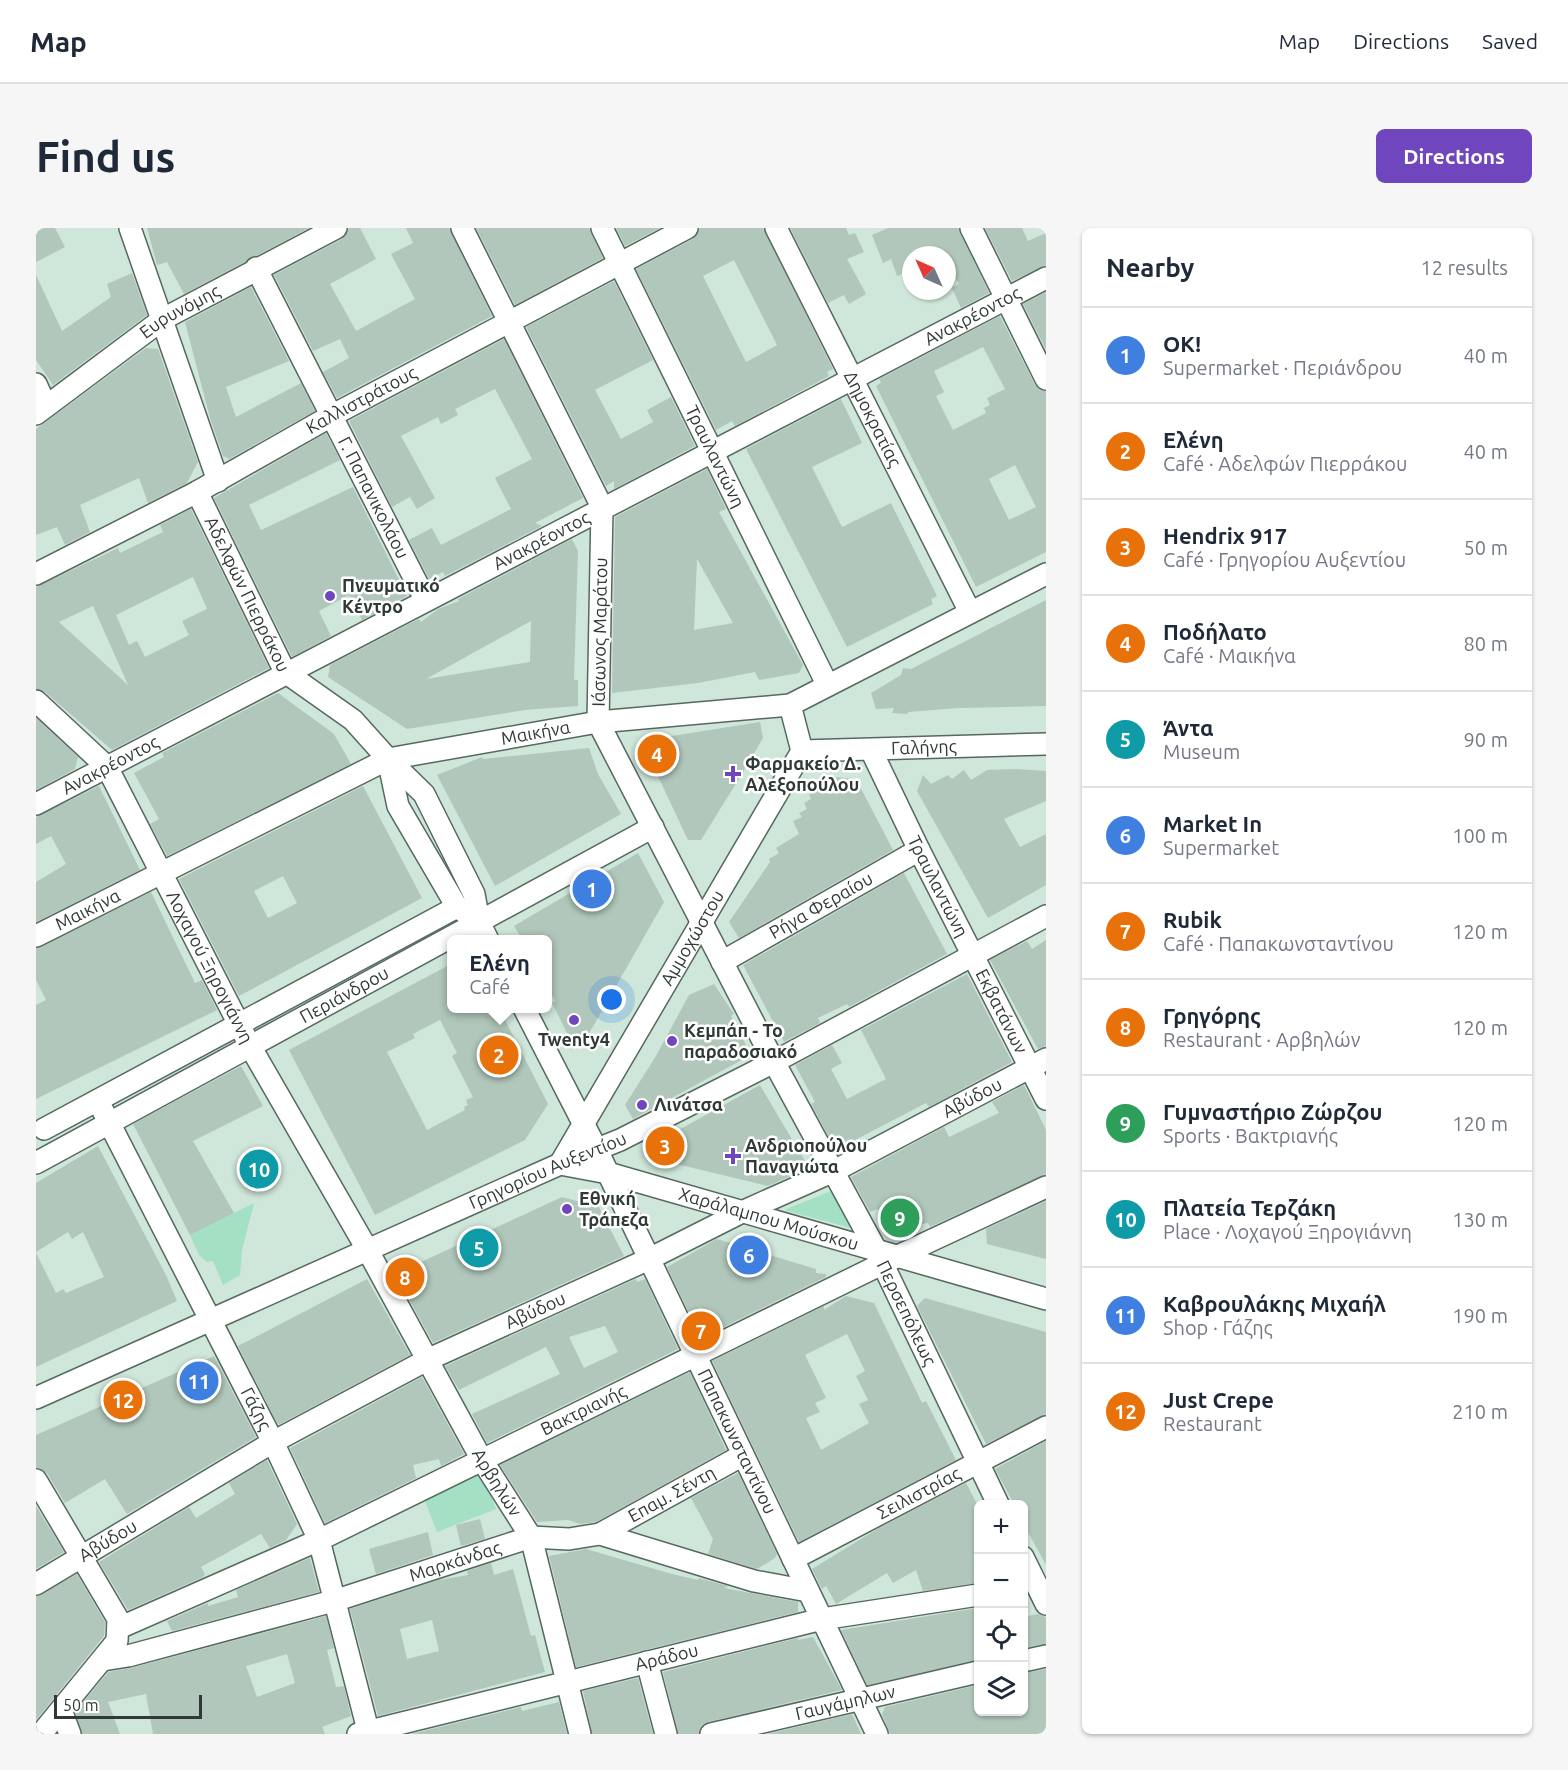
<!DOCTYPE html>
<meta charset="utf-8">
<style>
:root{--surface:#fff;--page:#f6f6f7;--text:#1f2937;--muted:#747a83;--line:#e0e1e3;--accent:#6f46be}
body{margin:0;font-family:Ubuntu,sans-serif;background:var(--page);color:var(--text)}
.controls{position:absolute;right:18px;bottom:18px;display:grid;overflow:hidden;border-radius:9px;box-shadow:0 2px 4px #0004}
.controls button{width:54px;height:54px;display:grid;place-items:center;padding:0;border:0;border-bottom:2px solid var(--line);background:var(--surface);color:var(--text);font:30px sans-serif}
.compass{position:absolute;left:866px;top:18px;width:54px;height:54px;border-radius:50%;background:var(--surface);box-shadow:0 2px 4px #0004;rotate:315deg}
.scale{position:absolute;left:18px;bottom:15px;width:148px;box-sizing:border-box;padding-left:6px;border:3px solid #303935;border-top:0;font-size:16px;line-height:21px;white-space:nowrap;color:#303935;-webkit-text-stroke:4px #fff;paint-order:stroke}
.you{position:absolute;left:576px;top:772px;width:21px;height:21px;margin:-15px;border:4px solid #fff;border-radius:50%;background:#1a73e8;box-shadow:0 0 0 9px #1a73e833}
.badge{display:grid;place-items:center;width:39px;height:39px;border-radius:50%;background:var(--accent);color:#fff;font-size:20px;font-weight:700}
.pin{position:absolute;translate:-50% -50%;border:3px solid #fff;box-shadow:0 2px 6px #0006}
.popup{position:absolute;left:411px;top:707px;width:105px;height:78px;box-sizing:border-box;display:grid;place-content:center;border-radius:9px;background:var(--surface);filter:drop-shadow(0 2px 4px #0005);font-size:20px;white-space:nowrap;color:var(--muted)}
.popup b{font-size:22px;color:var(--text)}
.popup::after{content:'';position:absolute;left:50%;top:100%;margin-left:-12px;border:12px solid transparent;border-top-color:var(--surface)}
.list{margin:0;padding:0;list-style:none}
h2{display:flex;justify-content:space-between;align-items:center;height:78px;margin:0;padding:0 24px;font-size:26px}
h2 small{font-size:20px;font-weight:400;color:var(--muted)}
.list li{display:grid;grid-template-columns:39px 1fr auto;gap:18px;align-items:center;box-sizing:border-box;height:96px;padding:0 24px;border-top:2px solid var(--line)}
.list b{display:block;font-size:22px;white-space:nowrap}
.list p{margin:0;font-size:20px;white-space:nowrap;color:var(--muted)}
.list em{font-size:20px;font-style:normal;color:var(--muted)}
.icon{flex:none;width:33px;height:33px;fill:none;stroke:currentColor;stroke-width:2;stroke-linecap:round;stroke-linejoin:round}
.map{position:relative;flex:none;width:1010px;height:1506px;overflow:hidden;border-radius:9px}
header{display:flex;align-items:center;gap:36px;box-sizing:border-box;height:84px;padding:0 30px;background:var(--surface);border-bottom:2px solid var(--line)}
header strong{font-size:28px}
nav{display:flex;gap:33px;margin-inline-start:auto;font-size:21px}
.intro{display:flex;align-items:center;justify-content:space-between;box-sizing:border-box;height:144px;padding:0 36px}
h1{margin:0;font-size:42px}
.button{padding:15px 27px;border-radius:9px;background:var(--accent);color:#fff;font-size:21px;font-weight:700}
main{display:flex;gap:36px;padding:0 36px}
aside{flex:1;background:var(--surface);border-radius:9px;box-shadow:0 2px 4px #0004}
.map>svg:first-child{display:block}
</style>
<header>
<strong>Map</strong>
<nav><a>Map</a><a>Directions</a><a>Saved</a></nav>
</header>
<div class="intro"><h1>Find us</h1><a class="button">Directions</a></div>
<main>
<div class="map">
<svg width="1010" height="1506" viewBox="0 0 1010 1506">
<rect width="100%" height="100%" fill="#cfe6da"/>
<g fill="#a4e0c3">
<polygon points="795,963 815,1000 748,982"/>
<polygon points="218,975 206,1022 204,1047 187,1057 177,1033 171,1034 163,1027 154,1007"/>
<polygon points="444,1239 460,1281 401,1304 385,1263"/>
</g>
<g fill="#b1c7bb" fill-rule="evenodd">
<polygon points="0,0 19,0 29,19 0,34"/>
<polygon points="111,0 273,0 148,66 131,34 121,37"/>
<polygon points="313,0 324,0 340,31 294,56 320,103 379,71 355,26 377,15 370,0 413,0 456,88 301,170 287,144 313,130 304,111 277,123 238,47 306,11"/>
<polygon points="440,0 553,0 567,30 479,77"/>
<polygon points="580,0 624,0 589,18"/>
<path d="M664,0H727L797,141L791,144L793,148L699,198L696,193L680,202L600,41L657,11ZM698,32L741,117L710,134L667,48Z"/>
<polygon points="754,0 810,0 813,7 819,5 828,24 811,31 830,66 813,76 808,67 792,75"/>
<polygon points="852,0 922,0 953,65 925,80 916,60 923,56 911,33 911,27 875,27 875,43 861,48 855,31 847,35 836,7"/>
<polygon points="949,0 986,0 992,13 1010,5 1010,37 976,53"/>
<polygon points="96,45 111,87 17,157 0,132 0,47 26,103 75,69 71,56"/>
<polygon points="578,53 617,132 559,162 585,211 617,194 611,182 635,169 659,218 578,261 578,253 570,258 490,99"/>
<polygon points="215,59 253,133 190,159 200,189 265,155 279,183 193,231 187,228 174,190 149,94"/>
<polygon points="1010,64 1010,122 987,76"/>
<path d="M964,88L999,157L1010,164V324L940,359L840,158L845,155L843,151ZM947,119L969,161L951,170L954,177L948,180L950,185L917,202L900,168L908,164L898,143ZM979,237L1000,279L973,292L953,251Z"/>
<polygon points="468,111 547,270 499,295 506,298 409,348 407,344 393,351 373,312 396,300 405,317 475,281 459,250 496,231 459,161 419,181 422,187 405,196 402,189 365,208 399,270 381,281 374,269 356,279 313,193"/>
<polygon points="110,120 122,121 162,234 151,255 112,275 103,250 44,277 54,304 29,317 21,299 0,307 0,201"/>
<polygon points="805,171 826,215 776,239 806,299 855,275 901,368 895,371 897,376 811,419 710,221"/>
<polygon points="290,205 304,232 213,277 225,302 317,259 371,368 326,392 313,367 283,383 295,408 256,429 178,270"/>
<path d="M671,241L690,281L683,284L767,437L763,445L723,452L719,444L662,455L576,465L579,289ZM661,331L697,395L658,402Z"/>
<path d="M155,281L233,440L76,522L9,464L0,461V359L82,320L84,325L127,304L124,297ZM157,349L171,381L146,393L153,407L109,429L101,413L93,417L80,387ZM57,378L92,457L23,394Z"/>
<path d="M536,311L542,323L538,452H542V478L489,482L371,501L292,449L294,437L383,391L385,394L402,381L423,373L422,371ZM495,393L494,434L390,451Z"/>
<polygon points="1010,372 1010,478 923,480 872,484 872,486 856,485 858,480 840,481 835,465 865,447 867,440 875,441"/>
<polygon points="242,465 298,506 315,536 131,628 114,596 123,591 98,545 128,529 126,525"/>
<polygon points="0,490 42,529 39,541 0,562"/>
<polygon points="724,494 727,510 709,541 665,612 652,612 611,525 617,511"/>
<polygon points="553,520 562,546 585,586 459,658 401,547 446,529 447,531"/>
<polygon points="979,541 1010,543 1010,573 968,591 984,619 1010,606 1010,657 952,690 881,563 887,547 895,556 912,547 916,551 928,542 935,552 951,542"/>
<polygon points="788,548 820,551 857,622 703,710 693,694 734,634 733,631 743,625 740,620 763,606 757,593 766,589 763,585 771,581 768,575 775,571 773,566 783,561"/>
<polygon points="63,558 104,642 0,694 0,654 30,636 15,608 0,616 0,589"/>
<path d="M327,558L386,670L203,768L143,651ZM247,648L261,675L232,690L218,663Z"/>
<polygon points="602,625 628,674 551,809 533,809 516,775 519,773 511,758 511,711 486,711 478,698"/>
<polygon points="868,645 911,726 813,779 811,776 782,790 784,795 748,814 707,737"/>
<polygon points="115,664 159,755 166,752 181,782 0,871 0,777 10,772 0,752 0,721"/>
<polygon points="1010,712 1010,818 1002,821 954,732 991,713 996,721"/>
<path d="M415,736V780H463L512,876L489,912L339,987L253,822ZM404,792L421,825L416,828L437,869L430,872L432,877L428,879L429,882L391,902L351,824L379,810L377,806Z"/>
<polygon points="931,746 976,834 893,879 890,875 800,922 775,876 779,874 759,837 796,817 806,835 795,841 811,871 850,851 825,802"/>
<polygon points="678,756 698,786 695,788 715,827 597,891 589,877 620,828 653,767"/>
<polygon points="205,838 227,878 157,913 198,985 154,1007 97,896"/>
<polygon points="724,857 773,940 732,958 624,932 619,915"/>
<polygon points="988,857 1010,902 1010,946 894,999 892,995 873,998 857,994 841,981 834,984 815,949 908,899 913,909 963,885 956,874"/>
<polygon points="62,918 130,1047 141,1073 0,1139 0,1025 20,1065 27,1061 30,1065 68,1049 47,1004 36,1011 32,1004 0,1024 0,955"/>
<polygon points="526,969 563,979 588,1028 397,1115 359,1046"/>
<polygon points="1010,973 1010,1031 951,1016 950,1001"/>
<polygon points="681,1011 780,1041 780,1045 790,1046 790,1049 665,1110 631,1039"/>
<polygon points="331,1051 374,1127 242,1197 202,1118"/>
<path d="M600,1051L601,1054L609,1051L642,1121L451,1215L436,1186L524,1146L510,1119L423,1162L409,1138ZM569,1098L582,1124L548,1140L533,1109Z"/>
<path d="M810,1068L838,1075L886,1175L890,1173L920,1232L763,1314L676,1133L788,1078V1082ZM811,1106L829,1143L820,1148L832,1172L823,1176L833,1195L785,1222L770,1190L784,1184L779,1175L790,1170L769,1127Z"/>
<polygon points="889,1070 1010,1104 1010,1186 950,1216 881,1078"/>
<polygon points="178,1128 220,1209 91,1286 69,1251 29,1275 11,1245 0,1239 0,1207"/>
<polygon points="654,1144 690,1222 560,1294 544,1296 532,1292 501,1294 464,1237"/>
<polygon points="386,1149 428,1226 405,1238 403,1231 377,1237 380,1250 289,1295 254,1220"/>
<polygon points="1010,1213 1010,1337 987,1295 987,1276 978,1276 959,1241"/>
<polygon points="231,1232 261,1296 250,1312 234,1320 225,1306 165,1339 169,1346 167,1349 92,1382 63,1334 153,1279 160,1290 199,1266 193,1255"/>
<polygon points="702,1245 741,1326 739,1330 721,1341 672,1326 677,1311 655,1270"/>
<polygon points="930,1255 942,1278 942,1355 887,1363 880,1342 857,1355 851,1345 800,1376 790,1358 786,1361 776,1341 843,1300"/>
<polygon points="0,1278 28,1324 0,1341"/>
<polygon points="444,1291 449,1311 425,1318 420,1297"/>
<polygon points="392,1304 397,1327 340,1346 333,1321"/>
<polygon points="550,1321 636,1346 662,1352 663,1350 692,1358 688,1360 762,1374 762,1384 540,1439 513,1328"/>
<polygon points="274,1330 283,1364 136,1403 131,1393 172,1375 172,1378 202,1369 200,1362"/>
<path d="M455,1335L458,1347L477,1341L495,1408L499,1407L509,1444L342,1488L314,1381L403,1352L432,1347L431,1343ZM396,1392L403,1423L371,1431L364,1401Z"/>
<polygon points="41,1346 69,1394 68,1408 0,1492 0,1369"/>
<polygon points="942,1380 942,1432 831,1457 805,1402"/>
<polygon points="1002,1386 1010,1389 1010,1416 987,1420 987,1389"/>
<path d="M290,1388L298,1420L291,1422L300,1459L308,1458L315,1488L286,1499L289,1506H117L110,1466L72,1474L84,1506H46L39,1484L72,1444L95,1440ZM251,1426L259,1455L221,1469L210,1438Z"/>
<polygon points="777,1409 806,1462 672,1494 666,1497 663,1506 642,1506 627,1444 762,1410 762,1412"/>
<polygon points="1010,1441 1010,1504 1001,1506 854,1506 846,1486 849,1479 942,1457 942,1488 957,1484 987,1484 987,1445"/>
<polygon points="602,1450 617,1506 556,1506 547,1463"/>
<polygon points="523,1474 531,1506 375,1506 485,1479 486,1483"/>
<polygon points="816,1486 825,1506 731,1506"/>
</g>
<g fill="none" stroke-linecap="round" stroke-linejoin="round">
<defs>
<g id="minor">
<polyline points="94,0 182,253"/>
<path id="s1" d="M426,0L566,279L562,494L738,834L840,1022L962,1276"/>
<path id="s2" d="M566,0L791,456"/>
<path id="s3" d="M740,0L934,384"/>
<polyline points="935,0 1010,151"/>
<path id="s4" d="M220,40L389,371"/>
<polyline points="0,156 10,178"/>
<path id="s5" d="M0,186L127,91L300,0"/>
<path id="s6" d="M161,264L249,444L317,492L352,531L362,578L421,679L443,694"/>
<path id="s7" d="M0,346L161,264L295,188L651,0"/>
<path id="s8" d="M0,473L71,539L214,818L331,1021L446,1232L495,1309L544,1506"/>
<path id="s9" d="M835,522L883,622L1010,871"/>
<path id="s10" d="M766,523L1010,516"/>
<polyline points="352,531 388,566 438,666 443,694 452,712"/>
<path id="s11" d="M0,576L1010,50"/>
<path id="s12" d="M0,708L352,531L562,494L754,477L1010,346"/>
<path id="s13" d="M686,734L883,622"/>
<path id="s14" d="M488,780L561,922L841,1506"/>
<path id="s15" d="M62,873L237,1214L283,1312L333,1506"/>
<polyline points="8,901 421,679"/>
<path id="s16" d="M0,935L617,599"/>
<path id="s17" d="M524,936L766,523L754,477"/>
<path id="s18" d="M524,936L572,945L1010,1071"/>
<path id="s19" d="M0,1170L524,936L584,912L738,834L1010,688"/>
<polyline points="0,1252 82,1391 81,1413 5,1506"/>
<path id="s20" d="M564,1306L707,1227"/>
<polyline points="987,1329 1010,1376"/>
<path id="s21" d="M757,1331L1010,1199"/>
<path id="s22" d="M0,1356L237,1214L391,1132L613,1031L708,983L798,943L1010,831"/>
<path id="s23" d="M83,1400L283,1312L862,1028L1010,959"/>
<path id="s24" d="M67,1432L92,1428L301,1372L495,1309L533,1311L564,1306L718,1353L772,1363"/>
<polyline points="987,1433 1010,1428"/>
<polyline points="611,1434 630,1506"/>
<polyline points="25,1482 34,1506"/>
<path id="s25" d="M322,1506L786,1391L942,1367"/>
<path id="s26" d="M675,1506L942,1444"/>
</g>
</defs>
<use href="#minor" stroke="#55695f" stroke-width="24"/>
<use href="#minor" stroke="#fff" stroke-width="21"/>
</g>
<g fill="#6f46be" stroke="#fff" stroke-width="2">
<circle cx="294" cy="368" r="6"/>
<path d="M694 537h6v6h6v6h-6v6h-6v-6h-6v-6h6z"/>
<circle cx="538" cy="792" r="6"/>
<circle cx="636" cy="813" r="6"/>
<circle cx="606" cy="877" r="6"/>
<path d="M694 919h6v6h6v6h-6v6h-6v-6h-6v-6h6z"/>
<circle cx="531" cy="981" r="6"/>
</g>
<g text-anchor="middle" stroke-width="5" stroke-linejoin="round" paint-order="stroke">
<g font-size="18" fill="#303935" stroke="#fff">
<text dy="6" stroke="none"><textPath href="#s5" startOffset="177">Ευρυνόμης</textPath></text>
<text dy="6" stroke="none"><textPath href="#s11" startOffset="1056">Ανακρέοντος</textPath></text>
<text dy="6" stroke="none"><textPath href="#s7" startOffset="369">Καλλιστράτους</textPath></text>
<text dy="6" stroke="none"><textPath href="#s3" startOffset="214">Δημοκρατίας</textPath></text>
<text dy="6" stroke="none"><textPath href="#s2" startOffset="255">Τραυλαντώνη</textPath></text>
<text dy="6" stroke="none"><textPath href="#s4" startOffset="258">Γ. Παπανικολάου</textPath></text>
<text dy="6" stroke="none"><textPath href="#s11" startOffset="570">Ανακρέοντος</textPath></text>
<text dy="6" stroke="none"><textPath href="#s6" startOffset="114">Αδελφών Πιερράκου</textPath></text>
<text transform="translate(564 404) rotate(-89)" y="6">Ιάσωνος Μαράτου</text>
<text dy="6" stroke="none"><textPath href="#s12" startOffset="544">Μαικήνα</textPath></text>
<text dy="6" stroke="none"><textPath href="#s10" startOffset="122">Γαλήνης</textPath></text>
<text dy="6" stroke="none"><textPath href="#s11" startOffset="84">Ανακρέοντος</textPath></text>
<text dy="6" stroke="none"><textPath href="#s9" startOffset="152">Τραυλαντώνη</textPath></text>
<text dy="6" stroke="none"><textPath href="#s13" startOffset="114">Ρήγα Φεραίου</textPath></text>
<text dy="6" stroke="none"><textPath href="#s12" startOffset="58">Μαικήνα</textPath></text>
<text dy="6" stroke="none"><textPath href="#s17" startOffset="262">Αμμοχώστου</textPath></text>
<text dy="6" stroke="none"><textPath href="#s8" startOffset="322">Λοχαγού Ξηρογιάννη</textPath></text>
<text dy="6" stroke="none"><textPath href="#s16" startOffset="351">Περιάνδρου</textPath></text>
<text dy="6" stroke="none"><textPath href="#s9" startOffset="292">Εκβατάνων</textPath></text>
<text dy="6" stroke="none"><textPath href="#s22" startOffset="1056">Αβύδου</textPath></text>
<text dy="6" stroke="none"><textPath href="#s19" startOffset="560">Γρηγορίου Αυξεντίου</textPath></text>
<text dy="6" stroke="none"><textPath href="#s18" startOffset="216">Χαράλαμπου Μούσκου</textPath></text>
<text dy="6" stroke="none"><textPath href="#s22" startOffset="570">Αβύδου</textPath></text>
<text dy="6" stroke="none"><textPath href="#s1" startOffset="1194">Περσεπόλεως</textPath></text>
<text dy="6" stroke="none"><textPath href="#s15" startOffset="346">Γάζης</textPath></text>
<text dy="6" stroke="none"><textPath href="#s23" startOffset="513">Βακτριανής</textPath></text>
<text dy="6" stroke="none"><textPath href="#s14" startOffset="483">Παπακωνσταντίνου</textPath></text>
<text dy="6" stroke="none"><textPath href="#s8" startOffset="912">Αρβηλών</textPath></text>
<text dy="6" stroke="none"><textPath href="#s21" startOffset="142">Σειλιστρίας</textPath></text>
<text dy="6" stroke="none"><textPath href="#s20" startOffset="82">Επαμ. Σέντη</textPath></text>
<text dy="6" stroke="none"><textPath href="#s22" startOffset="84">Αβύδου</textPath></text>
<text dy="6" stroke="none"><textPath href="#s24" startOffset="366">Μαρκάνδας</textPath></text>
<text dy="6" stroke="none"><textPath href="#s25" startOffset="318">Αράδου</textPath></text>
<text dy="6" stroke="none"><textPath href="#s26" startOffset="138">Γαυγάμηλων</textPath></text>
</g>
<g font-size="18" font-weight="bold" fill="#303935" stroke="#fff" text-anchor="start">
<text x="306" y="364">Πνευματικό<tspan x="306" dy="21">Κέντρο</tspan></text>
<text x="709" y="542">Φαρμακείο Δ.<tspan x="709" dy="21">Αλεξοπούλου</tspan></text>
<text x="648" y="809">Κεμπάπ - Το<tspan x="648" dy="21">παραδοσιακό</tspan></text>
<text x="538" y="818" text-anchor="middle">Twenty4</text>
<text x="618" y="883">Λινάτσα</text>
<text x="709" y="924">Ανδριοπούλου<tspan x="709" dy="21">Παναγιώτα</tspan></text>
<text x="543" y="977">Εθνική<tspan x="543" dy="21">Τράπεζα</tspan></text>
</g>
</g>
</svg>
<div class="controls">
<button>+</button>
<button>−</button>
<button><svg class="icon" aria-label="locate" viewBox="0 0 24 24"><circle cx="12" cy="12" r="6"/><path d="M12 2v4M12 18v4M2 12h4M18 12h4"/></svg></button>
<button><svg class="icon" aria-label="layers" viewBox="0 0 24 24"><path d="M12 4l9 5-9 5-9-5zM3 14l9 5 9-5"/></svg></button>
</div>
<svg class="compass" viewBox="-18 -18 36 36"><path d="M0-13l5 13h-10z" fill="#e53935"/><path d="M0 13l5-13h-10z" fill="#747a83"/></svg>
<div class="scale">50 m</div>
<div class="you"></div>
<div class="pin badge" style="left:556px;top:661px;background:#3f7fe0">1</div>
<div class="pin badge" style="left:463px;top:827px;background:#e8710a">2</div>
<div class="popup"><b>Ελένη</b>Café</div>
<div class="pin badge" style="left:629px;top:918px;background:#e8710a">3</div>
<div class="pin badge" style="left:621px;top:526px;background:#e8710a">4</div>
<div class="pin badge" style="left:443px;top:1020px;background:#0f9aa8">5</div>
<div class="pin badge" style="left:713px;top:1027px;background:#3f7fe0">6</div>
<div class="pin badge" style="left:665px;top:1103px;background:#e8710a">7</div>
<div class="pin badge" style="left:369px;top:1049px;background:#e8710a">8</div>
<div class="pin badge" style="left:864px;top:990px;background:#2e9e5b">9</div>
<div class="pin badge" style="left:223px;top:941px;background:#0f9aa8">10</div>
<div class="pin badge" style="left:163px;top:1153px;background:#3f7fe0">11</div>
<div class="pin badge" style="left:87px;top:1172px;background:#e8710a">12</div>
</div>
<aside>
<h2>Nearby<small>12 results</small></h2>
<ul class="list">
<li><span class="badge" style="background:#3f7fe0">1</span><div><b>ΟΚ!</b><p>Supermarket · Περιάνδρου</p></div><em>40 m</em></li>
<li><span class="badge" style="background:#e8710a">2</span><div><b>Ελένη</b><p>Café · Αδελφών Πιερράκου</p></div><em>40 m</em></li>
<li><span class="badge" style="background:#e8710a">3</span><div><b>Hendrix 917</b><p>Café · Γρηγορίου Αυξεντίου</p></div><em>50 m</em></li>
<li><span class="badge" style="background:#e8710a">4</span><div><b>Ποδήλατο</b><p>Café · Μαικήνα</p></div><em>80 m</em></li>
<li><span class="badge" style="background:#0f9aa8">5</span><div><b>Άντα</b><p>Museum</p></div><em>90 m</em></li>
<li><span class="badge" style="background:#3f7fe0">6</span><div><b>Market In</b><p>Supermarket</p></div><em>100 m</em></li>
<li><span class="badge" style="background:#e8710a">7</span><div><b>Rubik</b><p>Café · Παπακωνσταντίνου</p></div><em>120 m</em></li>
<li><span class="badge" style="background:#e8710a">8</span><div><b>Γρηγόρης</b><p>Restaurant · Αρβηλών</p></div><em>120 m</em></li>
<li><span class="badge" style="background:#2e9e5b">9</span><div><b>Γυμναστήριο Ζώρζου</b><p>Sports · Βακτριανής</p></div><em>120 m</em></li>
<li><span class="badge" style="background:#0f9aa8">10</span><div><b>Πλατεία Τερζάκη</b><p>Place · Λοχαγού Ξηρογιάννη</p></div><em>130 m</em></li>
<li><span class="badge" style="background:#3f7fe0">11</span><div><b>Καβρουλάκης Μιχαήλ</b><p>Shop · Γάζης</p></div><em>190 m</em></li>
<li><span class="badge" style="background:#e8710a">12</span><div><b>Just Crepe</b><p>Restaurant</p></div><em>210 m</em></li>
</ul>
</aside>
</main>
